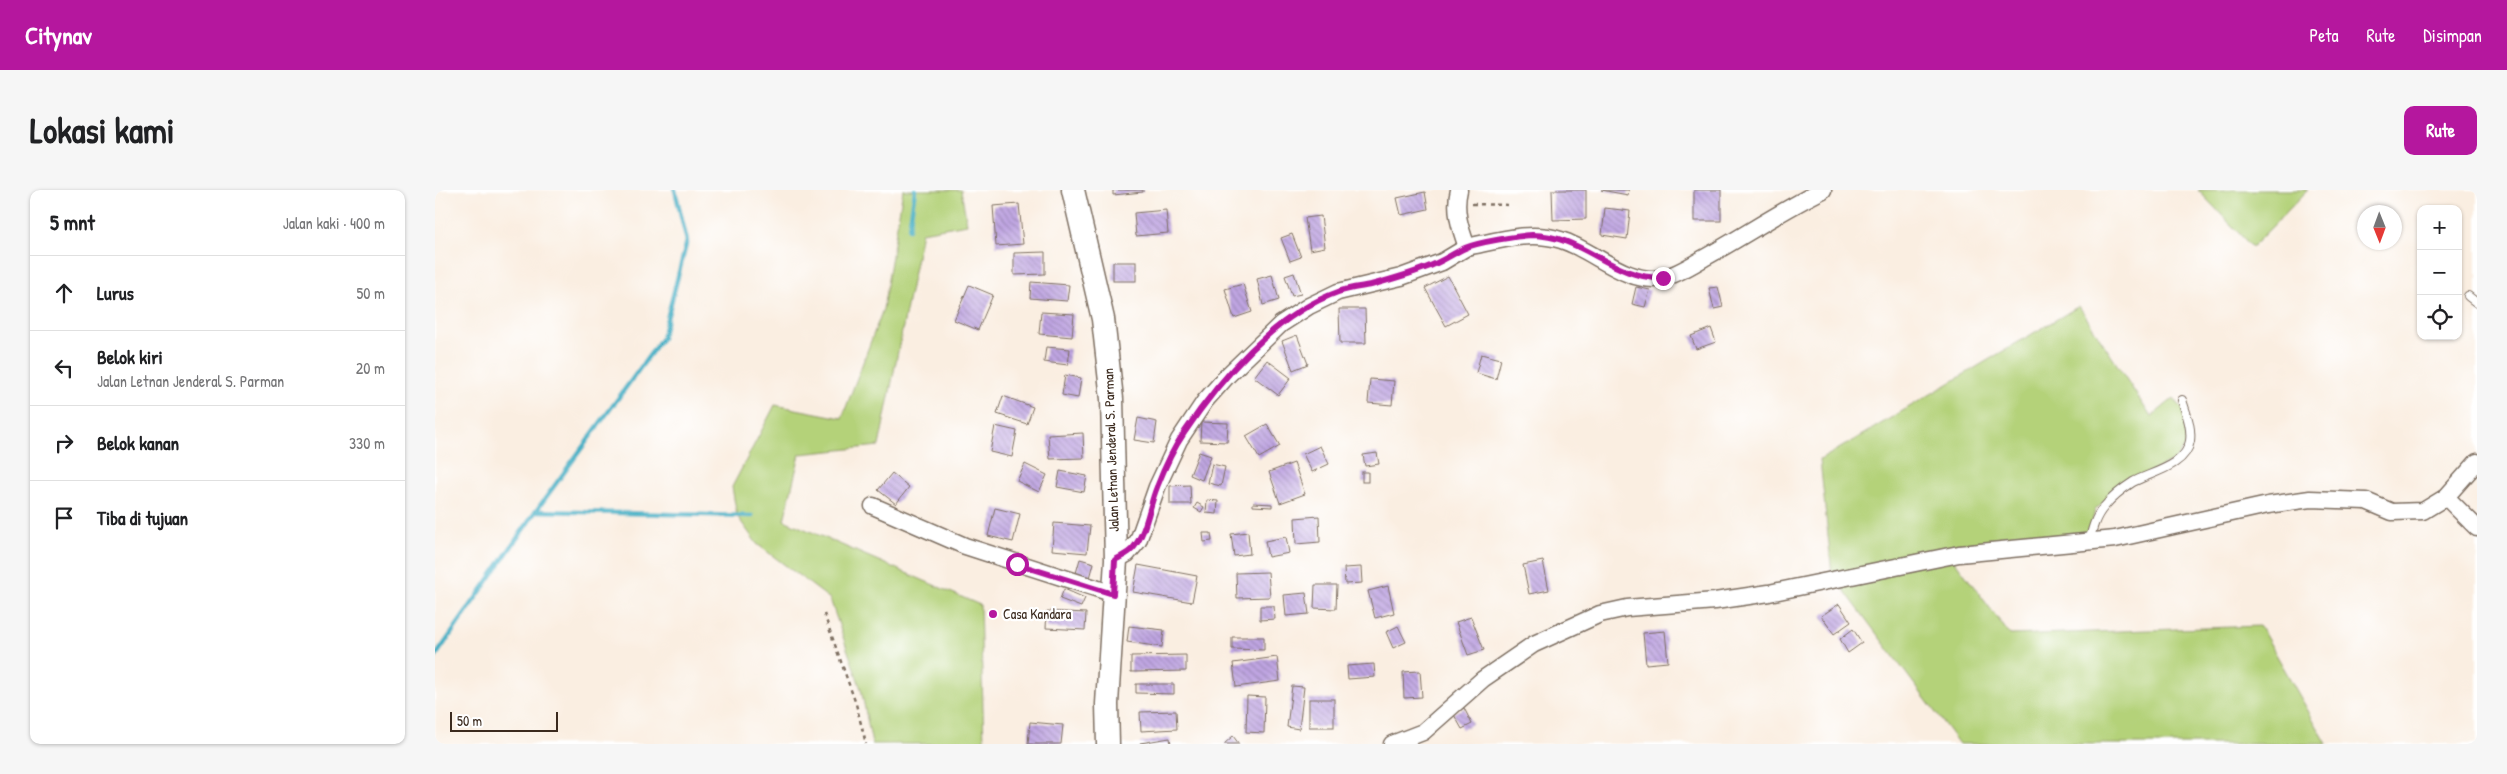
<!DOCTYPE html>
<html lang="id">
<meta charset="utf-8">
<style>
:root{--surface:#fff;--page:#f6f6f6;--text:#202124;--muted:#757577;--line:#e0e0e0;--accent:#b5179e}
body{margin:0;font-family:"Patrick Hand",sans-serif;background:var(--page);color:var(--text)}
.controls{position:absolute;right:15px;top:15px;display:grid;overflow:hidden;border-radius:10px;box-shadow:0 1px 4px #0004}
.controls button{width:45px;height:45px;display:grid;place-items:center;padding:0;border:0;border-bottom:1px solid var(--line);background:var(--surface);color:var(--text);font:25px sans-serif}
.compass{position:absolute;left:1922px;top:15px;width:45px;height:45px;border-radius:50%;background:var(--surface);box-shadow:0 1px 4px #0004;rotate:179deg}
.scale{position:absolute;left:15px;bottom:12px;width:108px;box-sizing:border-box;padding-left:5px;border:2px solid #3b2a1e;border-top:0;font-size:14px;line-height:18px;white-space:nowrap;color:#3b2a1e;-webkit-text-stroke:4px #fff;paint-order:stroke}
.stop{position:absolute;width:15px;height:15px;margin:-11px;border:4px solid #b5179e;border-radius:50%;background:#fff}
.stop.end{background:#b5179e;border-color:#fff;box-shadow:0 1px 5px #0008}
.list{margin:0;padding:0;list-style:none}
h2{display:flex;justify-content:space-between;align-items:center;height:65px;margin:0;padding:0 20px;font-size:21px}
h2 small{font-size:16px;font-weight:400;color:var(--muted)}
.list li{display:grid;grid-template-columns:32px 1fr auto;gap:15px;align-items:center;box-sizing:border-box;height:75px;padding:0 20px;border-top:1px solid var(--line)}
.list b{display:block;font-size:19px;white-space:nowrap}
.list p{margin:0;font-size:16px;white-space:nowrap;color:var(--muted)}
.list em{font-size:16px;font-style:normal;color:var(--muted)}
.icon{flex:none;width:28px;height:28px;fill:none;stroke:currentColor;stroke-width:2;stroke-linecap:round;stroke-linejoin:round}
.map{position:relative;flex:none;width:2042px;height:554px;overflow:hidden;border-radius:10px}
header{display:flex;align-items:center;gap:30px;box-sizing:border-box;height:70px;padding:0 25px;background:var(--accent);color:#fff}
header strong{font-size:24px}
nav{display:flex;gap:28px;margin-inline-start:auto;font-size:18px}
.intro{display:flex;align-items:center;justify-content:space-between;box-sizing:border-box;height:120px;padding:0 30px}
h1{margin:0;font-size:35px}
.button{padding:12px 22px;border-radius:10px;background:var(--accent);color:#fff;font-size:18px;font-weight:700}
main{display:flex;gap:30px;padding:0 30px}
aside{flex:1;background:var(--surface);border-radius:10px;box-shadow:0 1px 4px #0004}
.map>svg:first-child{display:block}
</style>
<header>
<strong>Citynav</strong>
<nav><a>Peta</a><a>Rute</a><a>Disimpan</a></nav>
</header>
<div class="intro"><h1>Lokasi kami</h1><a class="button">Rute</a></div>
<main>
<aside>
<h2>5 mnt<small>Jalan kaki · 400 m</small></h2>
<ul class="list">
<li><svg class="icon" aria-label="ahead" viewBox="0 0 24 24"><path d="M12 20V5M6 11l6-6 6 6"/></svg><div><b>Lurus</b></div><em>50 m</em></li>
<li><svg class="icon" aria-label="left" viewBox="0 0 24 24"><path d="M17 20v-9H6M10 6l-5 5 5 5"/></svg><div><b>Belok kiri</b><p>Jalan Letnan Jenderal S. Parman</p></div><em>20 m</em></li>
<li><svg class="icon" aria-label="right" viewBox="0 0 24 24"><path d="M7 20v-9h11M14 6l5 5-5 5"/></svg><div><b>Belok kanan</b></div><em>330 m</em></li>
<li><svg class="icon" aria-label="arrive" viewBox="0 0 24 24"><path d="M6 21V4h12l-3 4 3 4H6"/></svg><div><b>Tiba di tujuan</b></div></li>
</ul>
</aside>
<div class="map">
<svg width="2042" height="554" viewBox="0 0 2042 554">
<defs>
<pattern id="building-back-hatch" width="6" height="6" patternUnits="userSpaceOnUse" patternTransform="scale(1.25)"><rect width="6" height="6" fill="#bfa5e2"/><path d="M-1 5l2 2M0 0l6 6M5-1l2 2" fill="none" stroke="#9c87b7"/></pattern>
</defs>
<rect width="100%" height="100%" fill="#fff"/>
<filter id="ink" filterUnits="userSpaceOnUse"><feTurbulence type="fractalNoise" baseFrequency=".02" numOctaves="2"/><feDisplacementMap in="SourceGraphic" scale="10" xChannelSelector="R" yChannelSelector="G"/><feConvolveMatrix kernelMatrix="1 2 1 2 8 2 1 2 1" color-interpolation-filters="sRGB"/></filter>
<filter id="wash" filterUnits="userSpaceOnUse"><feTurbulence type="fractalNoise" baseFrequency=".0096" numOctaves="4" result="noise"/><feDisplacementMap in="SourceGraphic" scale="20" xChannelSelector="R" yChannelSelector="G"/><feGaussianBlur stdDeviation="1.12" result="paint"/><feColorMatrix in="noise" values="0 0 0 0 0 0 0 0 0 0 0 0 0 0 0 0 0 1.4 0 .05"/><feComposite in="paint" operator="in"/></filter>
<g filter="url(#wash)">
<rect width="100%" height="100%" fill="#faeee1"/>
<g fill="#b4d279" stroke="#787e4c">
<polygon points="468,0 526,0 532,34 487,42 444,256 365,264 349,330 545,415 549,554 437,554 426,499 395,409 322,354 302,326 297,297 340,215 407,228 448,119"/>
<polygon points="1763,0 1873,0 1817,57"/>
<polygon points="1644,116 1716,227 1739,208 1749,221 1751,254 1740,270 1689,294 1660,320 1653,350 1513,362 1575,445 1825,436 1892,554 1524,554 1397,384 1385,270"/>
</g>
<g fill="none" stroke-linecap="round" stroke-linejoin="round">
<g stroke="#45afc4" stroke-width="4.5">
<polyline points="474,39 480,0"/>
<polyline points="101,321 317,326"/>
<polyline points="0,467 101,321 227,148 252,51 240,0"/>
</g>
</g>
<g id="blocks">
<g fill="url(#building-back-hatch)">
<polygon points="678,0 708,0 708,2 678,5"/>
<polygon points="1117,0 1151,0 1151,29 1118,30"/>
<polygon points="1166,0 1194,0 1193,5"/>
<rect x="1259" y="0" width="27" height="31"/>
<polygon points="990,2 993,19 966,25 962,8"/>
<polygon points="584,14 588,54 561,56 558,16"/>
<polygon points="1170,18 1195,21 1192,49 1167,45"/>
<polygon points="731,20 733,43 701,46 699,23"/>
<polygon points="886,26 890,57 875,60 870,28"/>
<polygon points="857,44 866,67 855,71 846,48"/>
<polygon points="610,62 610,84 579,85 579,63"/>
<rect x="678" y="72" width="23" height="19"/>
<polygon points="859,83 866,104 857,106 850,86"/>
<polygon points="837,85 844,110 828,115 822,89"/>
<polygon points="1013,86 1033,124 1011,136 990,98"/>
<polygon points="596,92 634,95 632,111 595,108"/>
<polygon points="808,94 817,122 799,128 790,99"/>
<polygon points="534,95 558,105 543,140 519,130"/>
<polygon points="1201,97 1215,100 1210,117 1197,114"/>
<polygon points="1283,97 1288,117 1279,119 1274,98"/>
<polygon points="904,119 930,119 931,153 905,153"/>
<polygon points="606,122 639,124 637,147 604,144"/>
<polygon points="1276,138 1281,152 1261,159 1256,146"/>
<polygon points="862,145 873,174 858,180 847,151"/>
<polygon points="611,157 635,159 633,175 609,172"/>
<polygon points="1046,164 1066,169 1061,189 1041,183"/>
<polygon points="832,170 856,188 843,205 819,187"/>
<polygon points="630,185 646,188 643,208 627,205"/>
<polygon points="935,189 959,191 957,215 933,213"/>
<polygon points="568,206 598,217 592,234 562,224"/>
<polygon points="703,228 722,232 719,253 699,250"/>
<polygon points="766,232 793,233 792,252 765,251"/>
<polygon points="832,234 845,256 824,268 811,246"/>
<polygon points="560,236 582,241 577,267 555,262"/>
<polygon points="648,243 649,268 615,269 613,245"/>
<polygon points="885,256 894,274 877,282 868,264"/>
<polygon points="764,262 776,266 767,290 755,285"/>
<polygon points="942,263 944,274 930,276 928,265"/>
<polygon points="859,273 870,304 845,313 834,282"/>
<polygon points="590,274 612,285 604,302 582,291"/>
<polygon points="777,274 790,277 786,296 773,293"/>
<polygon points="625,281 652,286 649,302 622,297"/>
<rect x="927" y="282" width="6" height="10"/>
<polygon points="457,283 474,297 461,314 443,300"/>
<polygon points="755,295 756,314 735,314 735,296"/>
<polygon points="772,310 783,311 782,324 771,323"/>
<polygon points="762,313 769,317 766,322 759,318"/>
<polygon points="818,313 837,314 837,317 818,316"/>
<polygon points="560,318 585,324 578,352 553,346"/>
<polygon points="884,326 885,352 861,354 860,328"/>
<polygon points="619,333 655,336 652,363 617,360"/>
<polygon points="813,342 815,364 799,366 796,344"/>
<polygon points="768,343 776,343 777,351 769,352"/>
<polygon points="851,347 854,363 833,367 830,351"/>
<polygon points="645,369 659,373 655,388 641,383"/>
<polygon points="1108,371 1114,400 1094,404 1088,375"/>
<polygon points="703,375 762,386 757,412 698,402"/>
<polygon points="926,377 927,393 910,394 909,378"/>
<polygon points="833,382 835,407 802,408 801,383"/>
<polygon points="880,395 902,395 901,419 879,418"/>
<polygon points="953,396 959,423 940,428 933,401"/>
<polygon points="629,399 650,408 646,417 625,409"/>
<polygon points="871,403 874,424 851,426 849,405"/>
<polygon points="1404,414 1416,432 1399,444 1386,426"/>
<polygon points="825,416 839,416 840,429 825,430"/>
<polygon points="612,421 651,423 650,440 611,438"/>
<polygon points="1036,427 1049,460 1033,465 1021,432"/>
<polygon points="694,436 729,440 727,457 692,452"/>
<polygon points="963,436 971,452 958,458 951,442"/>
<polygon points="1418,439 1427,453 1413,463 1405,449"/>
<polygon points="1230,441 1233,472 1211,474 1208,443"/>
<polygon points="797,447 829,447 829,460 797,459"/>
<polygon points="751,465 751,481 696,482 696,466"/>
<polygon points="842,467 845,491 801,497 798,473"/>
<polygon points="939,474 940,487 913,489 912,476"/>
<polygon points="985,481 987,507 969,508 968,482"/>
<polygon points="701,494 739,494 739,504 701,503"/>
<polygon points="857,496 869,497 864,539 852,537"/>
<polygon points="812,506 830,507 829,543 811,542"/>
<rect x="874" y="509" width="25" height="28"/>
<polygon points="1029,518 1037,534 1027,539 1018,523"/>
<polygon points="741,521 742,539 706,541 705,522"/>
<polygon points="595,532 628,535 626,554 593,554"/>
<polygon points="798,546 804,554 789,554"/>
<polygon points="735,548 736,554 705,554 705,553"/>
</g>
</g>
</g>
<g filter="url(#ink)">
<use href="#blocks" fill-opacity="0" stroke="#7e6f62" stroke-width="1"/>
<g fill="none" stroke-linecap="round" stroke-linejoin="round">
<defs>
<g id="lane">
<polyline points="2033,106 2042,113"/>
<path d="M1654,352C1657,340 1660,327 1669,317C1677,307 1687,299 1698,292C1717,282 1751,276 1755,251C1757,237 1751,223 1747,210"/>
</g>
<g id="street">
<path d="M1032,57C1062,51 1095,40 1126,50C1159,60 1191,95 1228,88C1241,85 1257,75 1269,68C1309,46 1347,20 1388,0"/>
<polyline points="2011,307 2042,338"/>
<polyline points="438,316 530,356 679,404"/>
<path d="M681,370L692,364L703,351L722,297L744,250L770,211L793,185L846,134L874,116L903,102L966,87L1007,72L1032,57C1025,38 1019,20 1024,0"/>
<polyline points="957,554 988,542 1048,489 1099,454 1165,424 1192,418 1280,411 1334,403 1524,364 1680,349 1833,315 1875,309 1931,311 1957,322 1988,321 2011,307 2042,272"/>
</g>
<polyline id="secondary" points="638,0 668,129 677,209 681,370 672,514 673,554"/>
</defs>
<use href="#lane" stroke="#7e6f62" stroke-width="10"/>
<use href="#street" stroke="#7e6f62" stroke-width="19"/>
<use href="#secondary" stroke="#7e6f62" stroke-width="25"/>
<g stroke="#7e6f62" stroke-width="2.5" stroke-dasharray="4 4" stroke-linecap="butt">
<polyline points="1037,14 1074,15"/>
<polyline points="389,424 421,514 431,554"/>
</g>
<use href="#lane" stroke="#fff" stroke-width="8"/>
<use href="#street" stroke="#fff" stroke-width="16"/>
<use href="#secondary" stroke="#fff" stroke-width="22"/>
</g>
</g>
<g fill="none" stroke-linecap="round" stroke-linejoin="round" filter="url(#ink)">
<path stroke="#b5179e" stroke-width="6" d="M582,374L678,404L680,370C687,366 695,363 699,357C712,341 714,316 722,297C729,279 738,259 749,243C785,189 839,125 903,102C913,98 925,97 936,95C954,90 972,85 990,78C1005,73 1017,64 1030,58C1043,52 1083,46 1097,45C1148,45 1177,89 1228,88"/>
</g>
<circle fill="#b5179e" stroke="#fff" stroke-width="2" cx="558" cy="424" r="5"/>
<g text-anchor="middle" stroke-width="4.5" stroke-linejoin="round" paint-order="stroke">
<g font-size="14" fill="#3b2a1e" stroke="#fff">
<text transform="translate(676 260) rotate(-92)" y="5">Jalan Letnan Jenderal S. Parman</text>
</g>
<g font-size="14" fill="#3b2a1e" stroke="#fff" text-anchor="start">
<text x="568" y="429">Casa Kandara</text>
</g>
</g>
</svg>
<div class="controls">
<button>+</button>
<button>−</button>
<button><svg class="icon" aria-label="locate" viewBox="0 0 24 24"><circle cx="12" cy="12" r="6"/><path d="M12 2v4M12 18v4M2 12h4M18 12h4"/></svg></button>
</div>
<svg class="compass" viewBox="-18 -18 36 36"><path d="M0-13l5 13h-10z" fill="#e53935"/><path d="M0 13l5-13h-10z" fill="#757577"/></svg>
<div class="scale">50 m</div>
<div class="stop" style="left:582px;top:374px"></div>
<div class="stop end" style="left:1228px;top:88px"></div>
</div>
</main>
